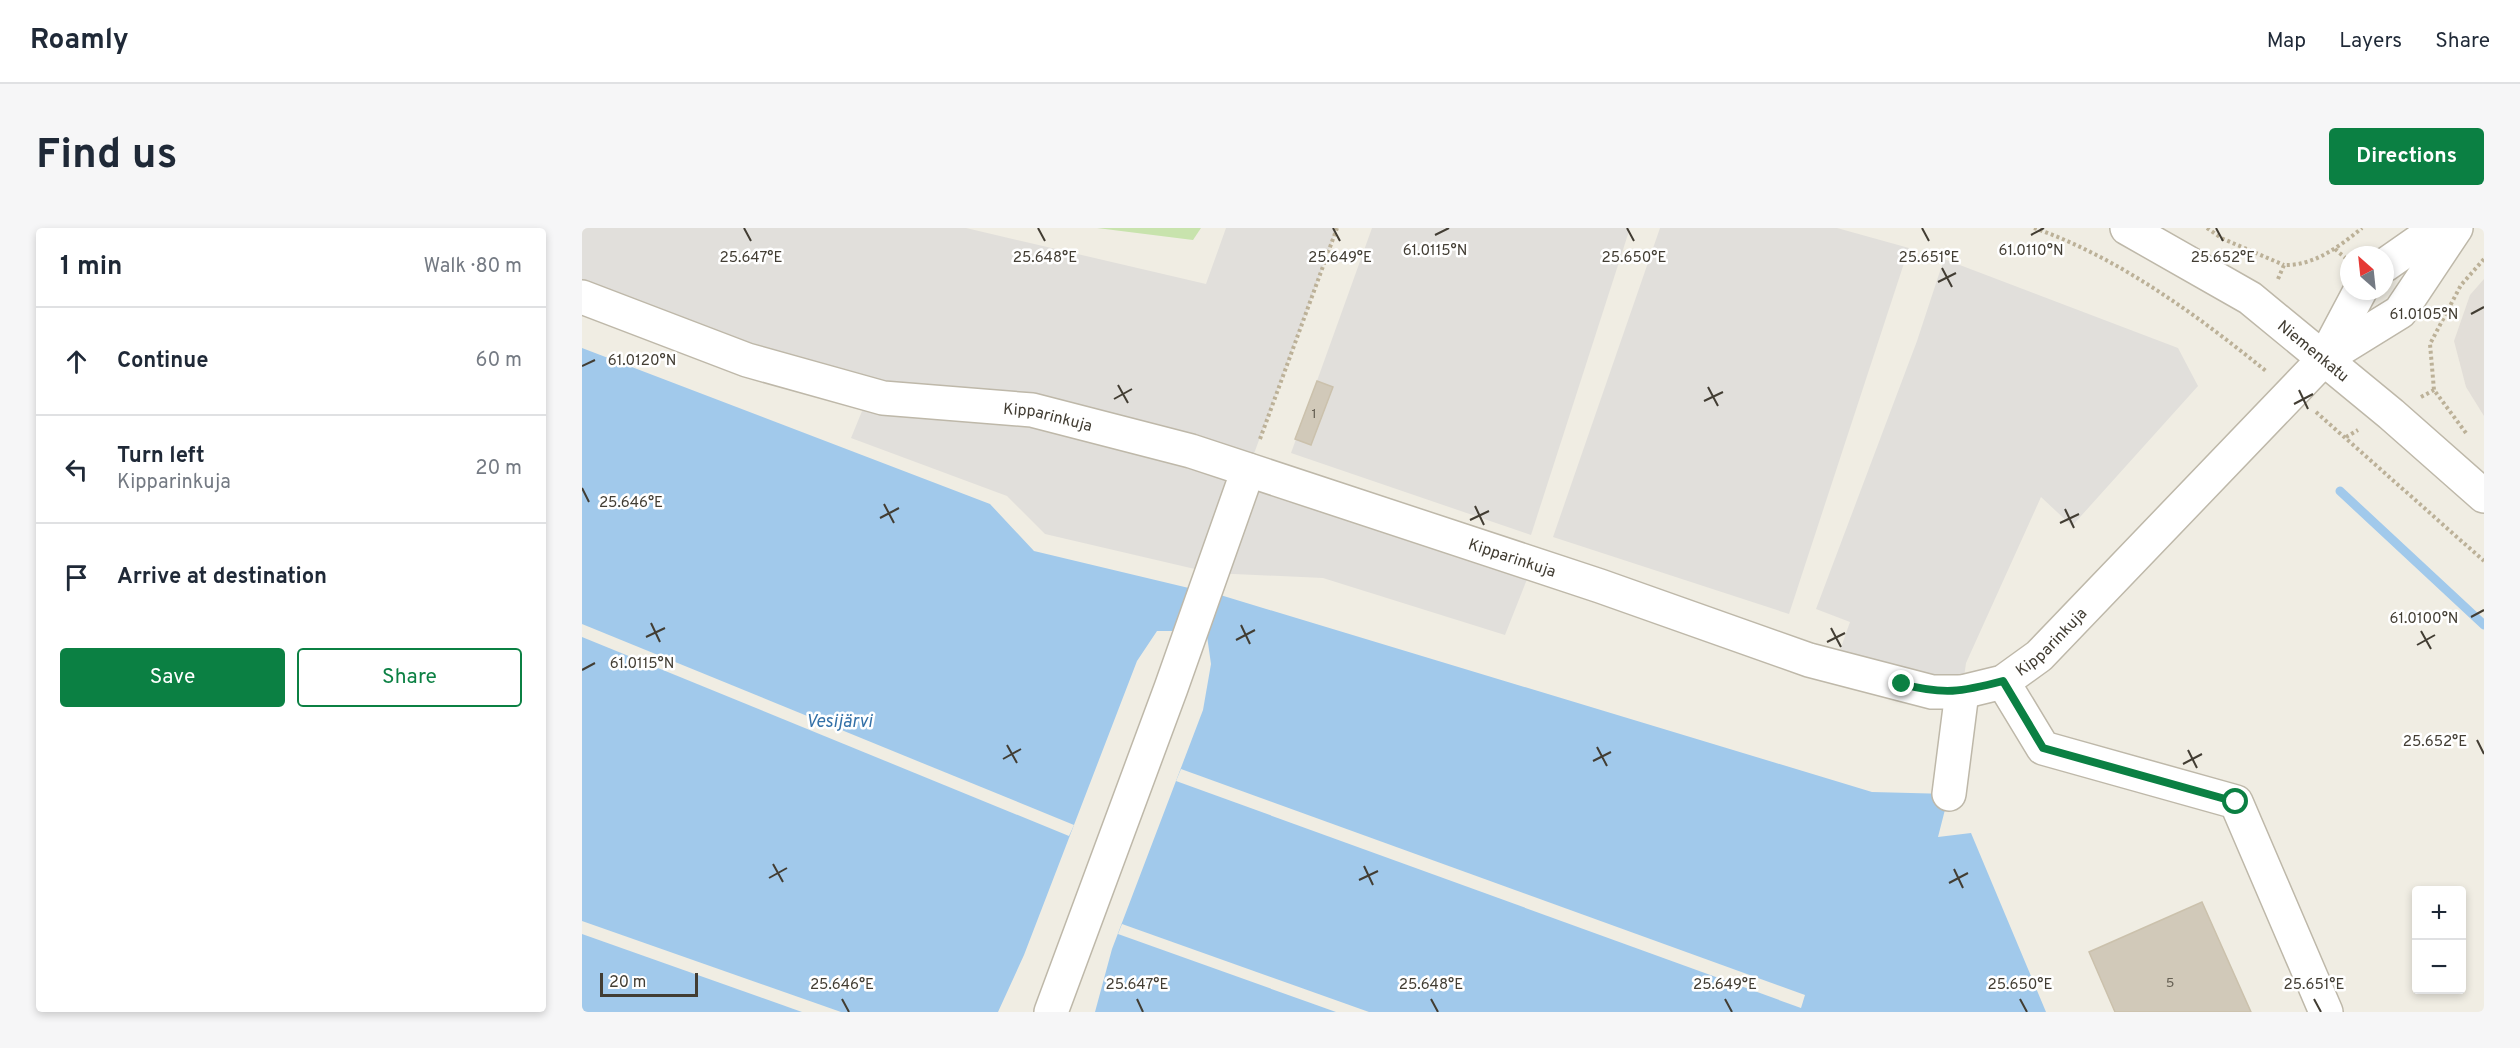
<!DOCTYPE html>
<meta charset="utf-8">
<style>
:root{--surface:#fff;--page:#f6f6f7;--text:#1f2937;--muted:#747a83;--line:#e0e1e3;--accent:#0b8043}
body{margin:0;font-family:Overpass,sans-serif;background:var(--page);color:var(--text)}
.controls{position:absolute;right:18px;bottom:18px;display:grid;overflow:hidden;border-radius:6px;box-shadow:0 3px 9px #0003}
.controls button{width:54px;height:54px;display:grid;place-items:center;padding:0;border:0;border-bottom:2px solid var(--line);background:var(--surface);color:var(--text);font:30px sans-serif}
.compass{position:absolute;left:1758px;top:18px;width:54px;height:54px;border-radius:50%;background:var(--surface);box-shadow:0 3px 9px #0003;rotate:333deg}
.scale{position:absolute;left:18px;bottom:15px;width:98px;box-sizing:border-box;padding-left:6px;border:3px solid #423d33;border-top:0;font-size:16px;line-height:21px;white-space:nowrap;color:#423d33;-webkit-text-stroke:4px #fff;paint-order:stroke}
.stop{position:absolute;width:18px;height:18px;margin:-14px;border:4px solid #0b8043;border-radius:50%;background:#fff}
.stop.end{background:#0b8043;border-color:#fff;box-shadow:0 2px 6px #0008}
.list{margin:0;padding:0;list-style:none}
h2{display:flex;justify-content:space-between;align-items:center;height:78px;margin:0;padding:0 24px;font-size:26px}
h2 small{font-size:20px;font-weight:400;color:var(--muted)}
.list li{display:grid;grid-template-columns:39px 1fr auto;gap:18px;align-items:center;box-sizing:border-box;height:108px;padding:0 24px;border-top:2px solid var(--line)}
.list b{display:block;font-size:22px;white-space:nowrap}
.list p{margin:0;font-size:20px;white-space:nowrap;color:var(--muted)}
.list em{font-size:20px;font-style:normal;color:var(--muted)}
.actions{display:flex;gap:12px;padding:18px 24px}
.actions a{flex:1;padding:14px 0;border:2px solid var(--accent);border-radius:6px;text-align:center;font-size:21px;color:var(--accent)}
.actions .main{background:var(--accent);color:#fff}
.icon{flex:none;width:33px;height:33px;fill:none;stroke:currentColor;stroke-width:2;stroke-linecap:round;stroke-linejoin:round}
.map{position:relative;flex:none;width:1902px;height:784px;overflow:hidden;border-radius:6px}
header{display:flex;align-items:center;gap:36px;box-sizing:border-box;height:84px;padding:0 30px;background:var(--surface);border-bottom:2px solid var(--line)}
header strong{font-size:28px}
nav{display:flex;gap:33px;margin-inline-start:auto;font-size:21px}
.intro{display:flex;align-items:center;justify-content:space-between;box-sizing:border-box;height:144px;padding:0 36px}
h1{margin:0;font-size:42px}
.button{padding:15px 27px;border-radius:6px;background:var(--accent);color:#fff;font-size:21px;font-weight:700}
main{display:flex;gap:36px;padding:0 36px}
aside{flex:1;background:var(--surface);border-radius:6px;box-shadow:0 3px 9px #0003}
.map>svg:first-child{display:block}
</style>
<header>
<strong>Roamly</strong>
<nav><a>Map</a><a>Layers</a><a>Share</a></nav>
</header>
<div class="intro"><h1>Find us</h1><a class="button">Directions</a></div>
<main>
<aside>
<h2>1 min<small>Walk · 80 m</small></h2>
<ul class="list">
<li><svg class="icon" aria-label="ahead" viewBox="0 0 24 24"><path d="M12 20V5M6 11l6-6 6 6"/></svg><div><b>Continue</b></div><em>60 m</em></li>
<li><svg class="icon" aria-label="left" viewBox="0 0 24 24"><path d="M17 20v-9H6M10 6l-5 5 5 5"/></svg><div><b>Turn left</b><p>Kipparinkuja</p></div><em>20 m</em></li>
<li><svg class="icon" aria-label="arrive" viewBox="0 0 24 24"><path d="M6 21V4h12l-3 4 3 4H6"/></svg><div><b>Arrive at destination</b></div></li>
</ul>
<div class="actions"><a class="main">Save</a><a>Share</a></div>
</aside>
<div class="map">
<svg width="1902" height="784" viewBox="0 0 1902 784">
<rect width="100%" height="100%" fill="#f0ede3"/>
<polygon fill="#e2ded8" points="1902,51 1902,188 1884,159 1872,113 1888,67"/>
<polygon fill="#c8e3ad" points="515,0 619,0 611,12"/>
<g fill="#e1dfdb">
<polygon points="0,0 384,0 624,56 644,0 755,0 666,242 951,336 923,407 741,350 630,345 463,306 425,268 269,210 287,166 0,69"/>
<polygon points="790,0 1048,0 949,307 709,225"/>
<polygon points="1078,0 1255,0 1327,20 1207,386 971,309"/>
<polygon points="1362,31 1596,120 1616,158 1490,298 1459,269 1384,435 1380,464 1252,439 1268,394 1234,381 1335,113"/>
</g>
<g fill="#a1c9eb">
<polygon points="0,120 408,276 452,323 611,361 594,403 575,403 555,433 442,727 416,784 0,784"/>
<polygon points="635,366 1290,564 1367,566 1356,609 1389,605 1464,784 513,784 530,721 621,482 629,436 625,408"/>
</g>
<g fill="#f0ede3">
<polygon points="0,396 492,597 487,608 0,409"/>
<polygon points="599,541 1223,767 1219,780 594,553"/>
<polygon points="0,693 259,784 220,784 0,706"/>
<polygon points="540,696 787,784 754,784 536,706"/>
</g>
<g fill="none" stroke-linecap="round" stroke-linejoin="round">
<polyline stroke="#a1c9eb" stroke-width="9" points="1758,263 1902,397"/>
</g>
<g fill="#d1c9b9" stroke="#cbc1ac" stroke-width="1.5">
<polygon points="735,153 751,159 729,217 713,211"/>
<polygon points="1620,674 1669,784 1533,784 1507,724"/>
</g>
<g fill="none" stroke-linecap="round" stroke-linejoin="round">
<defs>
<g id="minor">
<path id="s1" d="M1545,0L1668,70L1809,186L1902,268"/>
<polyline points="1803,37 1856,0"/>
<path id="s2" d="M0,69L165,132L301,170L450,182L609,223L1018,358L1227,432L1350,464H1380L1421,454L1457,428L1742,131L1818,84L1874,0"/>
<polyline points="1743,129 1778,63"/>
<polyline points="1421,454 1461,520 1654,574 1744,784"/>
<polyline points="1367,566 1380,464"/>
<polyline points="469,784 589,460 666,242"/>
</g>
</defs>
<use href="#minor" stroke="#beb8a9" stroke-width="36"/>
<g stroke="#bcb198" stroke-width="4" stroke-dasharray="3 3" stroke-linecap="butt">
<path d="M1452,0C1536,29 1616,88 1684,143"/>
<polyline points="1625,0 1639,10 1702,37"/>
<polyline points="1753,21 1767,33"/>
<path d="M1696,51L1702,37C1732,38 1758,18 1780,0"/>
<polyline points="1839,169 1852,162"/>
<polyline points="1734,184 1902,333"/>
<polyline points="1884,205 1852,162 1848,116 1879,57 1902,31"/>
<polyline points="1764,209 1776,202"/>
<polyline points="678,211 755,0"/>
</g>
<use href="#minor" stroke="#fff" stroke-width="33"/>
</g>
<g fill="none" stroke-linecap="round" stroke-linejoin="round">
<path stroke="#0b8043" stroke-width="8" d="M1320,456C1362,467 1379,464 1421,453L1461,520L1654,574"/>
</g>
<path fill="none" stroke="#423d33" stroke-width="2" d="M162,0L169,13M456,0L463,13M751,0L758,13M1045,0L1052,13M1340,0L1347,13M1634,0L1641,13M853,7L867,0M1449,7L1462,0M1360,40L1370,59M1356,54L1374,45M1889,86L1902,79M0,138L13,132M536,157L546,175M1126,159L1136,178M1717,162L1726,181M532,171L550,161M1122,173L1141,164M1712,176L1731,166M0,260L7,274M302,276L312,295M893,278L902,297M1483,281L1492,300M298,290L317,280M888,292L907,283M1478,295L1497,286M1889,389L1902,382M69,395L78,414M659,397L668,416M1249,400L1259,419M1839,403L1849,421M64,409L83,400M654,412L673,402M1245,414L1263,405M1835,417L1853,407M0,442L13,435M1895,512L1902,526M425,517L435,535M1015,519L1025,538M1606,522L1615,540M421,531L439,521M1011,533L1029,524M1601,536L1620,526M191,636L201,654M782,638L791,657M1372,641L1381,660M187,650L205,640M777,652L796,643M1367,655L1386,645M260,771L267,784M555,771L561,784M849,771L856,784M1143,771L1150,784M1438,771L1445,784M1732,771L1739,784"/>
<g text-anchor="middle" stroke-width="5" stroke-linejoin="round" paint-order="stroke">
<g font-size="14" fill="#666054">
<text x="732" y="190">1</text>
<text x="1588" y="759">5</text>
</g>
<g font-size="16" fill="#423d33" stroke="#fff">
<text dy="6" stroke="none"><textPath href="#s1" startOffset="224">Niemenkatu</textPath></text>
<text dy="6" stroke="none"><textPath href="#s2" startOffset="484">Kipparinkuja</textPath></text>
<text dy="6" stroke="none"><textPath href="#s2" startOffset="970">Kipparinkuja</textPath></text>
<text dy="6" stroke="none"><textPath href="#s2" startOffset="1546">Kipparinkuja</textPath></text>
</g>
<g font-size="18" font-style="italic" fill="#3370a7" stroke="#fff">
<text x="257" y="499">Vesijärvi</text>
</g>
</g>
<g font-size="15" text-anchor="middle" fill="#423d33" stroke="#fff" stroke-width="5" stroke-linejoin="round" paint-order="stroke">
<text x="853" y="27">61.0115°N</text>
<text x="1449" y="27">61.0110°N</text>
<text x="169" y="34">25.647°E</text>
<text x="463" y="34">25.648°E</text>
<text x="758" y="34">25.649°E</text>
<text x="1052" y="34">25.650°E</text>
<text x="1347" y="34">25.651°E</text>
<text x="1641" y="34">25.652°E</text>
<text x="1842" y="91">61.0105°N</text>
<text x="60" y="137">61.0120°N</text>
<text x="49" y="279">25.646°E</text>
<text x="1842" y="395">61.0100°N</text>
<text x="60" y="440">61.0115°N</text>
<text x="1853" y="518">25.652°E</text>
<text x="260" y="761">25.646°E</text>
<text x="555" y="761">25.647°E</text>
<text x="849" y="761">25.648°E</text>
<text x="1143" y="761">25.649°E</text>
<text x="1438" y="761">25.650°E</text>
<text x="1732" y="761">25.651°E</text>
</g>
</svg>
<div class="controls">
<button>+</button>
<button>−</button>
</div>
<svg class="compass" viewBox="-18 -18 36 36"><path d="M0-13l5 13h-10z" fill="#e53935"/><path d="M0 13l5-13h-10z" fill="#747a83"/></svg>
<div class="scale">20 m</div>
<div class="stop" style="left:1654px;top:574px"></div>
<div class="stop end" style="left:1320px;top:456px"></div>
</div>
</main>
